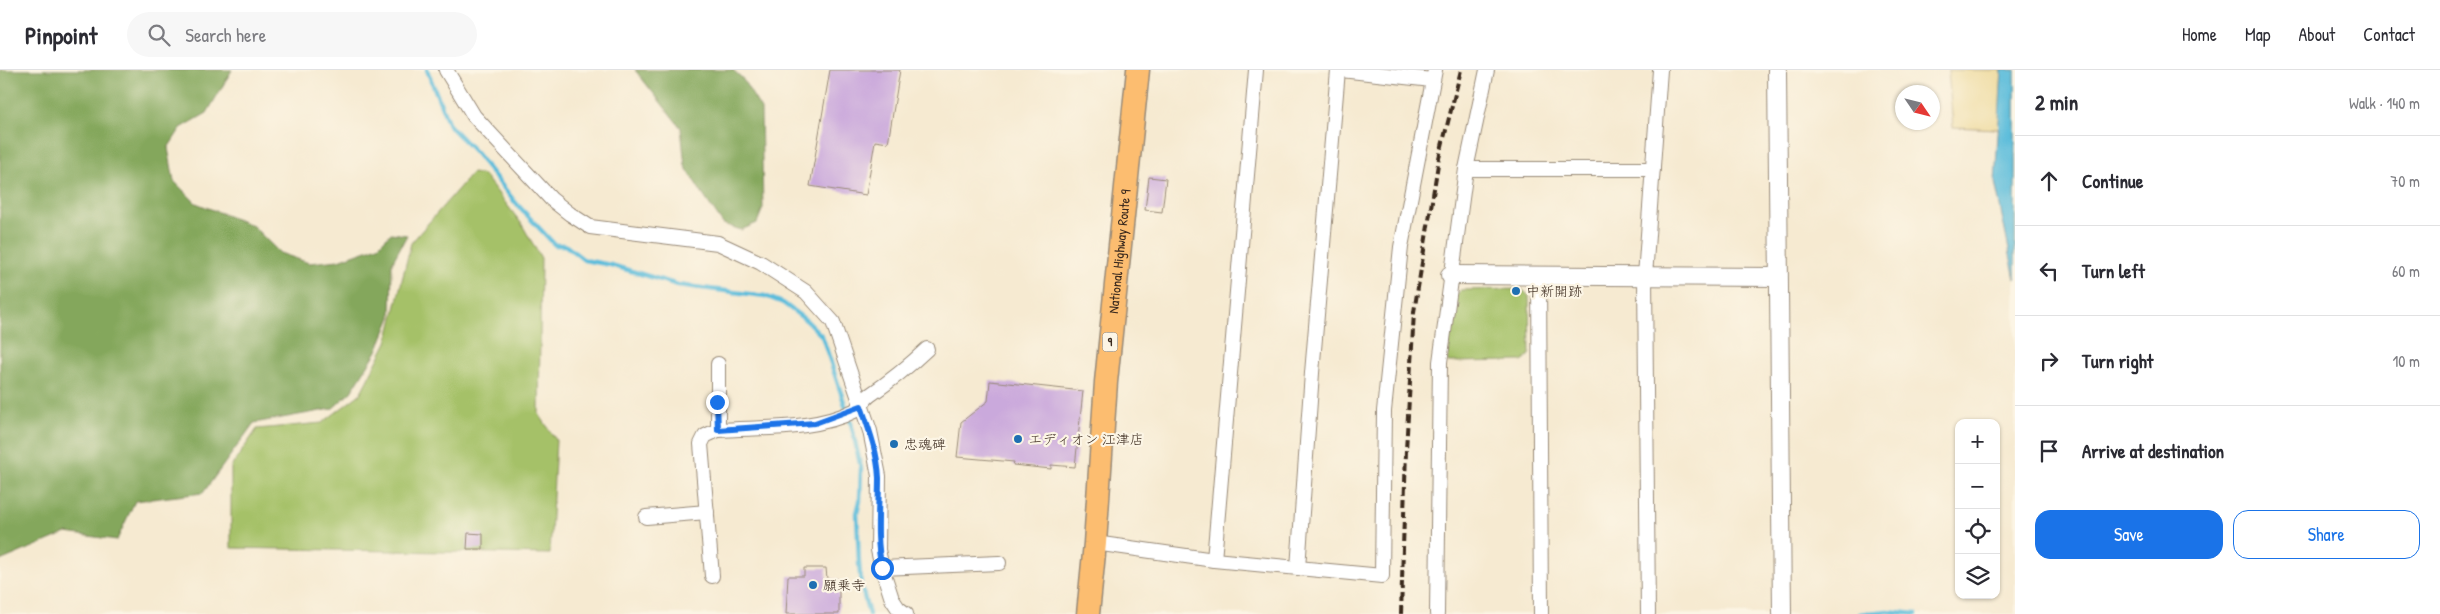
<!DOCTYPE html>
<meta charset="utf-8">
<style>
:root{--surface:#fff;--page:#f7f7f7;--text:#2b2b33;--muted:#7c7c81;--line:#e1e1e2;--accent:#1a73e8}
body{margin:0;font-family:"Patrick Hand","Klee One",sans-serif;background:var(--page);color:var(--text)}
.controls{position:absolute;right:15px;bottom:15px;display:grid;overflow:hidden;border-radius:10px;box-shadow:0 1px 4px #0004}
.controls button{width:45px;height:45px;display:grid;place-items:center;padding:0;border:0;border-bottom:1px solid var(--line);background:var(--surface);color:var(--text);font:25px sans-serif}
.compass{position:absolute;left:1895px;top:15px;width:45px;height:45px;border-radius:50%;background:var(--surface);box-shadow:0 1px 4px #0004;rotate:125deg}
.stop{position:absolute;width:15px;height:15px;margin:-11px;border:4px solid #1a73e8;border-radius:50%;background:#fff}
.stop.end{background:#1a73e8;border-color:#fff;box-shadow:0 1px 5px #0008}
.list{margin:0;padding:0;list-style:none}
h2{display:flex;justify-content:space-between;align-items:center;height:65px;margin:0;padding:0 20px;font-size:21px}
h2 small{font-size:16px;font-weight:400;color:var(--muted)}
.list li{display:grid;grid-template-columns:32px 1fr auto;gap:15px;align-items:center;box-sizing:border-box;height:90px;padding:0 20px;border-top:1px solid var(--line)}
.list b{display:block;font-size:19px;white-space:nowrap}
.list em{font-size:16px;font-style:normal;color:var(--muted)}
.actions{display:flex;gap:10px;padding:15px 20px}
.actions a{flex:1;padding:11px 0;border:1px solid var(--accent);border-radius:15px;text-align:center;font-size:18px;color:var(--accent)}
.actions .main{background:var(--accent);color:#fff}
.icon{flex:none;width:28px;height:28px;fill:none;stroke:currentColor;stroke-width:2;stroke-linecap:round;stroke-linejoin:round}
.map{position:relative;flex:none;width:2015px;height:544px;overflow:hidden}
header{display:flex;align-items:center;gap:30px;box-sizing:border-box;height:70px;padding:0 25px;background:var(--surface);border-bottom:1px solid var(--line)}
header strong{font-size:24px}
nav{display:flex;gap:28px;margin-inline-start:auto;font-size:18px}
.search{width:350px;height:45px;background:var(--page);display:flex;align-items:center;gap:12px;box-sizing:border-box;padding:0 18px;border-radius:28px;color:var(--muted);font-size:19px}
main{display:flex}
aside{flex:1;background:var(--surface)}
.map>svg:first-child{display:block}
</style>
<header>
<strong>Pinpoint</strong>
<div class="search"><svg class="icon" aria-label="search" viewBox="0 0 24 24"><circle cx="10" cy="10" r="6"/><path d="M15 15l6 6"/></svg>Search here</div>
<nav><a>Home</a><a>Map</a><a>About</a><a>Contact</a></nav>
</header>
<main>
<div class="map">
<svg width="2015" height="544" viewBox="0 0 2015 544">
<rect width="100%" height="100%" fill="#fcf5e5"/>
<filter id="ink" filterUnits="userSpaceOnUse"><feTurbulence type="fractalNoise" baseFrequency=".02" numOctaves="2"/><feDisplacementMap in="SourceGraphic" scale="10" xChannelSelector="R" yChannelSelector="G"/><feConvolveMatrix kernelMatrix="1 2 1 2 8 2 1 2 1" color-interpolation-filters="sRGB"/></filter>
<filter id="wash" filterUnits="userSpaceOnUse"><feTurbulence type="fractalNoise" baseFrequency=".0096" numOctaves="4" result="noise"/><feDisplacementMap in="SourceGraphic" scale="20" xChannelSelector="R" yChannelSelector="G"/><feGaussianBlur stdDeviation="1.12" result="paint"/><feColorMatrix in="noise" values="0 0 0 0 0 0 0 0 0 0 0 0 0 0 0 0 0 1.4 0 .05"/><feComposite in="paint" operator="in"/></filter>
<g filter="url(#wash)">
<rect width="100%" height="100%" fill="#f6ead1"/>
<g fill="#a5c168" stroke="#707643">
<polygon points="472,103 484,105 521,153 541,188 539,344 556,370 550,484 231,478 231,397 257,359 322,353 360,324 387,272 411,173"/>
<polygon points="1522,219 1529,226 1530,285 1522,291 1448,292 1453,228 1461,220"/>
</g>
<g fill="#84a75c" stroke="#60683d">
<polygon points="0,0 232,0 207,43 181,58 168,78 174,111 196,133 253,156 280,183 309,193 339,190 378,176 391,163 407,165 392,193 391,247 377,281 351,322 332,339 254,353 203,423 135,431 117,470 66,463 0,491"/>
<polygon points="635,0 733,0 742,8 761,39 763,138 757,153 741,160 723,154 703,125 685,96 681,58"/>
</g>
<polygon fill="#eeda9e" stroke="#94825e" points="1948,0 2002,0 1999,59 1953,57"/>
<polygon fill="#5dbddb" stroke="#4c747c" points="2002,0 2015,0 2015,209 1995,112"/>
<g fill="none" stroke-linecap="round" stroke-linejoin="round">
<g stroke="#5dbddb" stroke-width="4.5">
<polyline points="427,0 449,55 476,83 515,132 555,175 565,175 584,190 611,195 678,215 765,226 783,233 807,251 822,266 851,353 861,398 860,431 857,443 859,493 861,515 869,544"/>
<polyline points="1860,544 1887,541 1916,544"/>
</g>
</g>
<g id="blocks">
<g fill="#caa9dc">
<polygon points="830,0 900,0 888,73 875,71 866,125 810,116"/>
<polygon points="1149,107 1166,109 1162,142 1145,140"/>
<polygon points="990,311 1083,321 1075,397 1051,395 1051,399 1013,395 1014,392 957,387 961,352 988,331"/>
<polygon points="468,463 483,464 483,479 467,479"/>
<polygon points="804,498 826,498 827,509 839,509 839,544 786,544 788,506 804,506"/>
</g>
</g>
</g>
<g filter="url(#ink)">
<use href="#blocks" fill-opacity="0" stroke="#988a78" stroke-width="1"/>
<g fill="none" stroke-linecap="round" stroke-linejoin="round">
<defs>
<g id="minor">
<polyline points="446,0 474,46 551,129 570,144 590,157 718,173 761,193 806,222 833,252 870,361 879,406 878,480 882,498 892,529 898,538 906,544"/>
<polyline points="1341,0 1432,10"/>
<polyline points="1466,99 1653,99"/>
<polyline points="1539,205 1541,544"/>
<polyline points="718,294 718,360"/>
<polyline points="646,447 707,442"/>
<polyline points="1095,473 1214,490 1382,506 1384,341 1401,177 1435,0"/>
<polyline points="1214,490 1256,0"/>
<polyline points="882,498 999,493"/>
<polyline points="1298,498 1312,303 1338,0"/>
<path d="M712,506L701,374L705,366L718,360C762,357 814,361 854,341C862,337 864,329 870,325C892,310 908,297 927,279"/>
<polyline points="1437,544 1440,292 1466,99 1487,0"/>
<polyline points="1648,544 1645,206 1660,0"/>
</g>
<g id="tertiary">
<polyline points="1777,0 1782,544"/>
<polyline points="1450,205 1778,207"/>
</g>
<g id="trunk">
<path id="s1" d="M1088,544L1095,473L1106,312L1138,0"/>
</g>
</defs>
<use href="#minor" stroke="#988a78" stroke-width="16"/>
<use href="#tertiary" stroke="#988a78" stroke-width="20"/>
<use href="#trunk" stroke="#988a78" stroke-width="25"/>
<use href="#minor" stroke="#fff" stroke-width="14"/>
<use href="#tertiary" stroke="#fff" stroke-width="18"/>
<use href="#trunk" stroke="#fcbd6f" stroke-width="22"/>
<polyline stroke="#3b2a1e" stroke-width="4" stroke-dasharray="8 4" stroke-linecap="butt" points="1401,544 1406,380 1414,242 1439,88 1461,0"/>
</g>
</g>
<g fill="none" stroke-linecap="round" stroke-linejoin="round" filter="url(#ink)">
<path stroke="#1a73e8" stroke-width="6" d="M717,332L718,360L815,353L861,336C869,359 878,384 879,408C879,439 875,468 882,498"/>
</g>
<g fill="#1f6fb2" stroke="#fcf5e5" stroke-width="2">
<circle cx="1516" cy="221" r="5"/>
<circle cx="1018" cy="369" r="5"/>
<circle cx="894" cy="374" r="5"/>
<circle cx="813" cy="515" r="5"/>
</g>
<g text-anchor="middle" stroke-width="4.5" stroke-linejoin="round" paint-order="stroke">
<rect fill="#fcf5e5" stroke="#75675a" stroke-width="1" x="1102.5" y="262.5" width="15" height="19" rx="4"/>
<g font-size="12" font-weight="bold" fill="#3b2a1e">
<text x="1110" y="276">9</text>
</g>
<g font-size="14" fill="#3b2a1e" stroke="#fcf5e5">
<text dy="5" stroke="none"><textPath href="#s1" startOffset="364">National Highway Route 9</textPath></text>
</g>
<g font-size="14" fill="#3b2a1e" stroke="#fcf5e5" text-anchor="start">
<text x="1526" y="226">中新開跡</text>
<text x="1028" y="374">エディオン 江津店</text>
<text x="904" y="379">忠魂碑</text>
<text x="823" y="520">願乗寺</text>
</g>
</g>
</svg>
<div class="controls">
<button>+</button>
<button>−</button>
<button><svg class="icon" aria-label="locate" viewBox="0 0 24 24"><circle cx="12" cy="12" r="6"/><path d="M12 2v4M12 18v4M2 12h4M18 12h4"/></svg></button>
<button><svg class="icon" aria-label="layers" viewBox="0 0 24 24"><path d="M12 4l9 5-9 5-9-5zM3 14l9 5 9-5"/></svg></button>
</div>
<svg class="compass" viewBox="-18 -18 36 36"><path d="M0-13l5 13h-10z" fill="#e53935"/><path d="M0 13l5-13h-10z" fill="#7c7c81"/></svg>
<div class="stop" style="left:882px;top:498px"></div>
<div class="stop end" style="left:717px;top:332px"></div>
</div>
<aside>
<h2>2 min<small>Walk · 140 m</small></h2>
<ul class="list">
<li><svg class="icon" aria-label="ahead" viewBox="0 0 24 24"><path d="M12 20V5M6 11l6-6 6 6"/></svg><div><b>Continue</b></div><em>70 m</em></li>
<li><svg class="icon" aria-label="left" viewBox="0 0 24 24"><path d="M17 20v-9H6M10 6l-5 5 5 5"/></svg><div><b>Turn left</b></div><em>60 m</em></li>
<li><svg class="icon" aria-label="right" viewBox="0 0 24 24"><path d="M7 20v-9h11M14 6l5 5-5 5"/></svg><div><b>Turn right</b></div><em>10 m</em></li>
<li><svg class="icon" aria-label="arrive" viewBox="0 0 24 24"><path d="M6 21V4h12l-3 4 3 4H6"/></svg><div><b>Arrive at destination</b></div></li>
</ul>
<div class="actions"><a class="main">Save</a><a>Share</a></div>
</aside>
</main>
